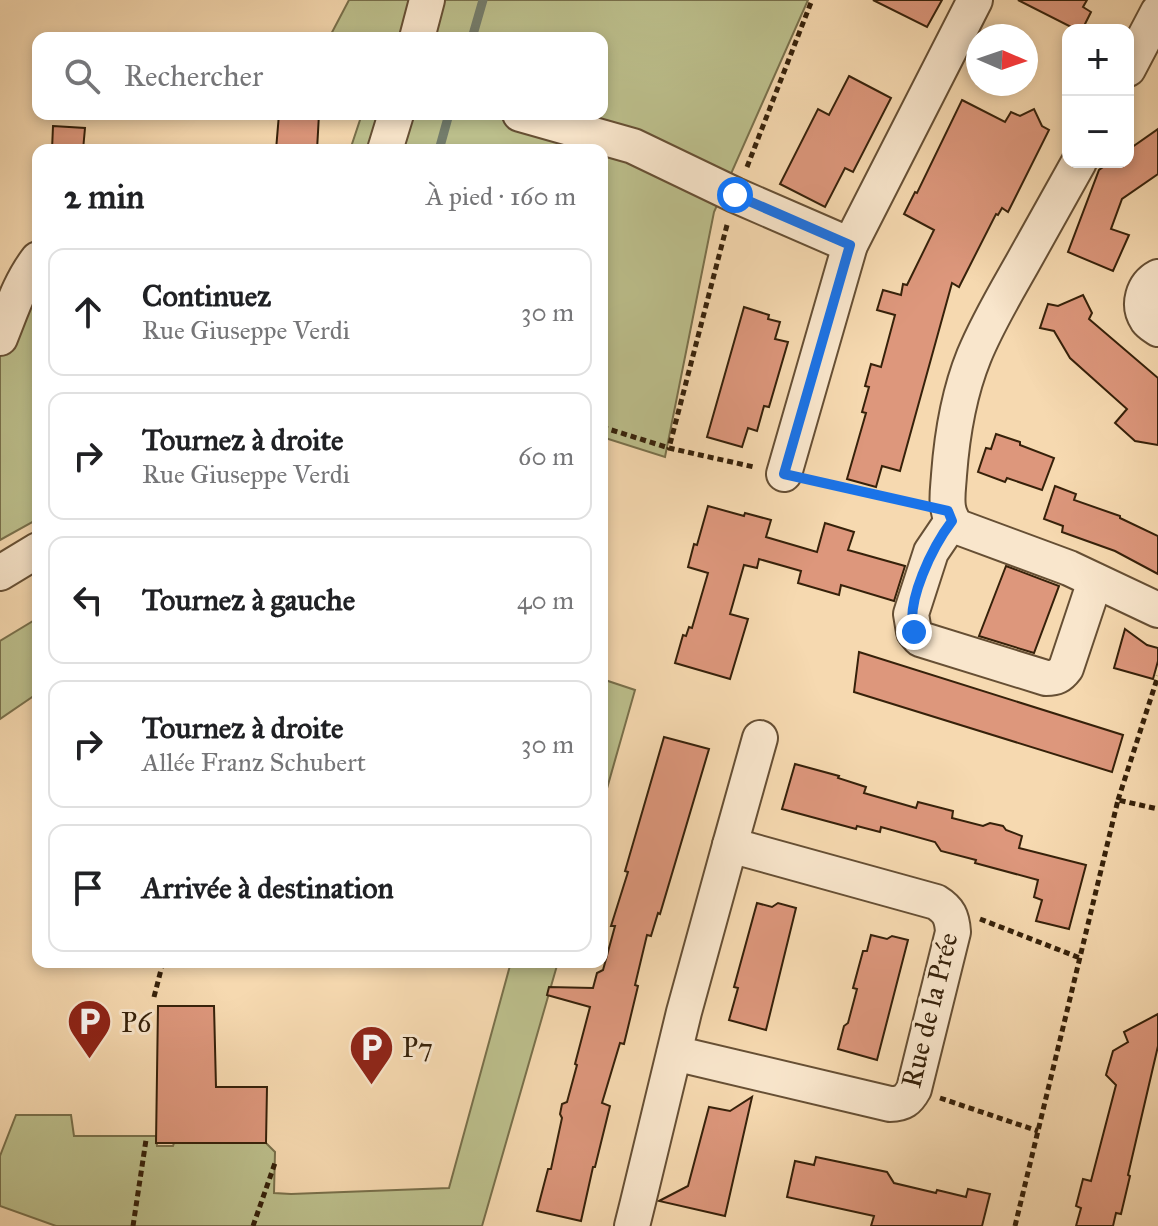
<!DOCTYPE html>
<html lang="fr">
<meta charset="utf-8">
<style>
:root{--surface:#fff;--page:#f6f6f6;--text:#202124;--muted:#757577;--line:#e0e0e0}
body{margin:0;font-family:"IM FELL Great Primer",serif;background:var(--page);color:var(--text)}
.controls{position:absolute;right:24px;top:24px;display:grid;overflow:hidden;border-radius:16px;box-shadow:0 4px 12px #0003}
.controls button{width:72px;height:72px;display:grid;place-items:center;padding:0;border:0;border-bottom:2px solid var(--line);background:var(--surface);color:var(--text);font:40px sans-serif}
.compass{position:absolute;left:966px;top:24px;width:72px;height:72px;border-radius:50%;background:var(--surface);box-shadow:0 4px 12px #0003;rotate:92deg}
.stop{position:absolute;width:24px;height:24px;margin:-18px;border:6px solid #1a73e8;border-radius:50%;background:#fff}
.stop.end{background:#1a73e8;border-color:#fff;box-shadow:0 2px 8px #0008}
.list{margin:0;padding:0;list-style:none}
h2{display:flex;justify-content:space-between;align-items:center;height:104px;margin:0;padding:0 32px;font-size:34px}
h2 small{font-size:26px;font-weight:400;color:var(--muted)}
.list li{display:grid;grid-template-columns:52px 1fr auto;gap:24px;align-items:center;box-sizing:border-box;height:128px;margin:0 16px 16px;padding:0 16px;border:2px solid var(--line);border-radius:16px}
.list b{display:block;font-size:30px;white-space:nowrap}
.list p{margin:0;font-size:26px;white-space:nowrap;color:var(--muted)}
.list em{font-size:26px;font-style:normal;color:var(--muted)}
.icon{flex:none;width:44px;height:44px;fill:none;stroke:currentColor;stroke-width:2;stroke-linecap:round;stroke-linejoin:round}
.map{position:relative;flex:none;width:1158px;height:1226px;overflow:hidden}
.search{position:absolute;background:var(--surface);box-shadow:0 4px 12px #0003;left:32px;top:32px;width:576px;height:88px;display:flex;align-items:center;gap:20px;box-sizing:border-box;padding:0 28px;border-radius:16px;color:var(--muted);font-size:30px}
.panel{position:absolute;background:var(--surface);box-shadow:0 4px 12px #0003;left:32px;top:144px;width:576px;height:824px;border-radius:16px}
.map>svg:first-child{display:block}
</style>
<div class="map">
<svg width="1158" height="1226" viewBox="0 0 1158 1226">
<rect width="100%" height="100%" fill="#f6d9b0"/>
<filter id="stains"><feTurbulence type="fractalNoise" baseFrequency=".0025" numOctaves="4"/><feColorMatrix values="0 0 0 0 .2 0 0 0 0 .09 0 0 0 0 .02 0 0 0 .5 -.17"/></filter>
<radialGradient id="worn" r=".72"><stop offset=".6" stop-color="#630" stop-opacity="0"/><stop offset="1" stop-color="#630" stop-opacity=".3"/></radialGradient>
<g fill="#bcbf8c" stroke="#79704b" stroke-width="2">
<polygon points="349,0 808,0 714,212 665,457 602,437 602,150 350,150 362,114 602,114 602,38 329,38"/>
<polygon points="38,281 38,519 0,540 0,315"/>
<polygon points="38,618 38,693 0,719 0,641"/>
<polygon points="602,679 635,690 602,806"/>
<polygon points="511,962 558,962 482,1226 56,1226 0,1206 0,1156 16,1115 71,1115 74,1136 156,1136 157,1146 173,1146 174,1143 266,1143 275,1152 274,1193 291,1194 449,1188"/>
</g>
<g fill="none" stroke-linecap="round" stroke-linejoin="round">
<g stroke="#747d6c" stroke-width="9">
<polyline points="472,38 483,0"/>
<polyline points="439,150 449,114"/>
</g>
</g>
<g fill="#dd977c" stroke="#36210a" stroke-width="2">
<polygon points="873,0 942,0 927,27"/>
<polygon points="1018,0 1087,0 1083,7 1091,12 1082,30 1077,30"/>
<polygon points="849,76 891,98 853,172 845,168 825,207 780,184 818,109 829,115"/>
<polygon points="962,100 1005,122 1011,112 1020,116 1034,109 1042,126 1049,130 1008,212 1002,208 998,215 996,214 959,287 952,283 900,471 882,466 876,487 847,479 866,413 862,412 869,387 865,386 871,364 881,367 895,315 877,310 883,290 901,295 903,284 907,285 934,230 904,214 915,192 917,193"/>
<polygon points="279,114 319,114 317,150 276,150"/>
<polygon points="53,126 85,128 83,150 52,150"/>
<polygon points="1158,129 1158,174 1122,199 1111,229 1129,235 1113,271 1068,252 1099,170 1110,162 1128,162 1128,150"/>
<polygon points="1083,295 1092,313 1089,319 1158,378 1158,445 1135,441 1115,423 1127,409 1070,358 1054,331 1040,328 1048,304 1058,306"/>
<polygon points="744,307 769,315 768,319 780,322 775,339 788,342 769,407 764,406 757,431 748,428 742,447 707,437"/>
<polygon points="996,434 1020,442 1020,445 1054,458 1042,490 1007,478 1005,482 978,472 986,448 991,449"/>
<polygon points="1055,486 1076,494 1074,500 1120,516 1120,518 1158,536 1158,574 1115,551 1062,532 1063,526 1044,519"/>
<polygon points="708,506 744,516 745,513 771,520 766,537 817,552 825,523 854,532 848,550 905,566 894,601 841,585 839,595 798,583 801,571 759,559 757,568 744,565 730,614 748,619 730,679 675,663 683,635 686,636 689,627 692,628 708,573 688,567 694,544 697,545"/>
<polygon points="1006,566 1059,586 1034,653 979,636"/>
<polygon points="1125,629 1147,645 1158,648 1158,661 1153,679 1114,668"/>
<polygon points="859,652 1123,735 1112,772 854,692"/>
<polygon points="664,737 709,749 660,914 658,913 651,936 647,935 635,985 638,986 624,1044 620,1043 602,1103 610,1106 595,1167 593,1167 581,1221 537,1211 548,1169 551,1169 562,1118 560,1114 562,1104 567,1102 577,1065 575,1064 590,1007 547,995 549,987 593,988 597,973 603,970 615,926 611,926 628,872 625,871"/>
<polygon points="795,764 839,776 838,778 866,787 864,793 916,808 918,802 953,811 952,818 983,826 990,823 1003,826 1006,830 1022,836 1019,848 1086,865 1069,929 1036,921 1042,900 1034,897 1038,880 975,863 976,860 941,851 935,842 881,827 880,832 857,826 856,829 782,809"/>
<polygon points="757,903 772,907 778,903 796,908 766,1030 729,1020 738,988 734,987"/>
<polygon points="871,935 887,939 892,936 908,940 877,1060 838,1049 844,1026 848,1023 857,989 853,988 863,951 867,951"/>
<polygon points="158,1006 214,1006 216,1087 267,1087 266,1143 156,1143"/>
<polygon points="1158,1014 1158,1046 1128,1175 1130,1176 1121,1214 1116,1213 1113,1226 1076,1226 1081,1208 1076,1206 1083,1179 1091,1181 1116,1085 1106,1075 1113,1051 1128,1042 1124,1032"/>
<polygon points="752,1097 725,1216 659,1201 688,1186 709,1107 730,1111"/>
<polygon points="816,1157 887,1172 894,1183 936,1193 937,1190 966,1197 968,1189 990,1194 982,1226 871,1226 874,1216 787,1197 795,1161 814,1165"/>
</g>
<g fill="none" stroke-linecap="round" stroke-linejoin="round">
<defs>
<g id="minor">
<polyline points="417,38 427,0"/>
<polyline points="1128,69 1158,12"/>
<polyline points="520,114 633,146 735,195 850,245"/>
<polyline points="385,150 396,114"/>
<path d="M1079,162C1060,196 1041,230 1022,264C1005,294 987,324 974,356C959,393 952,435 949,475C948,493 943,513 958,527L1069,568L1158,610"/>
<path d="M1158,277C1143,285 1137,305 1147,320C1150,324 1154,326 1158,329"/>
<path d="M0,338C11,311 20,282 38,259"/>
<polyline points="784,474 850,245 975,0"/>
<path d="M952,521L931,552L911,614L914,632L920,639L1046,678C1056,678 1060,676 1066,668L1095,581"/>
<polyline points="0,573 38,550"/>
<polyline points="730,845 760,738"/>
<path d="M632,1226L638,1202L684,1012L730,845L936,902C949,910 952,917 953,932L914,1089C908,1100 903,1104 890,1104L674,1053"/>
</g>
</defs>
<use href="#minor" stroke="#664f34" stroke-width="38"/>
<g stroke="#36210a" stroke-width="5" stroke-dasharray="6 4" stroke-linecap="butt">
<polyline points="747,167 812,0"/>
<polyline points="727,225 669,448 754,467"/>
<polyline points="602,427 669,448"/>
<polyline points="811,480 918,504"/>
<polyline points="1118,800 1158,676"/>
<polyline points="980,919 1080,958"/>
<polyline points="154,997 163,962"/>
<polyline points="940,1098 1038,1131"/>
<polyline points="133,1226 146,1140"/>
<polyline points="253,1226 275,1163"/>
<polyline points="1015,1226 1118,800 1158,809"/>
</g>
<use href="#minor" stroke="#f9e6cc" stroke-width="34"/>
</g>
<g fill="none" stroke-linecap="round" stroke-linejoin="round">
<path stroke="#1a73e8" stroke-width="10" d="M735,195L850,245L784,474L948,511L952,521C933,546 905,602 914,632"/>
</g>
<defs>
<symbol id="parking-pin" viewBox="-11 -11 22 30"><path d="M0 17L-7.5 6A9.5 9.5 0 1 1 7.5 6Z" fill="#8f2418" stroke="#f9e6cc"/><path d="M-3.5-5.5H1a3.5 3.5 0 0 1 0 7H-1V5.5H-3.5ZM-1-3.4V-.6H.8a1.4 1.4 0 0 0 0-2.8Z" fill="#fff"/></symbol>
</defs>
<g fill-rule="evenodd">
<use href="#parking-pin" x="64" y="996" width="51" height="69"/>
<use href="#parking-pin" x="346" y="1022" width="51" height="69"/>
</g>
<g text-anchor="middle" stroke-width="6" stroke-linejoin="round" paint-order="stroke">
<g font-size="28" fill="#36210a" stroke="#f9e6cc">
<text transform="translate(929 1010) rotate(-76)" y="10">Rue de la Prée</text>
</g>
<g font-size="28" fill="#36210a" stroke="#f9e6cc" text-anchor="start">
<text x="121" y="1032">P6</text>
<text x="402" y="1057">P7</text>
</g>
</g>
<rect width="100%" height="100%" filter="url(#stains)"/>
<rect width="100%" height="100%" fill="url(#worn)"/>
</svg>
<div class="controls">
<button>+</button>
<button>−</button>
</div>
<svg class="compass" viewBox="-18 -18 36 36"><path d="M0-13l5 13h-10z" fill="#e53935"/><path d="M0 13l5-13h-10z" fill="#757577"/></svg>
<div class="stop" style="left:735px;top:195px"></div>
<div class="stop end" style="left:914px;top:632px"></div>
<div class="search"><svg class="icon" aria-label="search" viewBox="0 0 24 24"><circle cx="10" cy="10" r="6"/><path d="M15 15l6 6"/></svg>Rechercher</div>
<section class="panel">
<h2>2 min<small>À pied · 160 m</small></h2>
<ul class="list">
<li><svg class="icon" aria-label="ahead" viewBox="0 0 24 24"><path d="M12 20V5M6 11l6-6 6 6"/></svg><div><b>Continuez</b><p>Rue Giuseppe Verdi</p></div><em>30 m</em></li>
<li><svg class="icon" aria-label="right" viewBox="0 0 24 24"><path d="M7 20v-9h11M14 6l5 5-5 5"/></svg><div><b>Tournez à droite</b><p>Rue Giuseppe Verdi</p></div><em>60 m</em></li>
<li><svg class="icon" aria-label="left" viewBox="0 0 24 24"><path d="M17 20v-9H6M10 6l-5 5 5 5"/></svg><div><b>Tournez à gauche</b></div><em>40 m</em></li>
<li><svg class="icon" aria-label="right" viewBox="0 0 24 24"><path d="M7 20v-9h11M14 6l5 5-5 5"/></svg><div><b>Tournez à droite</b><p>Allée Franz Schubert</p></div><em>30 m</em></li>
<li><svg class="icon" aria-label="arrive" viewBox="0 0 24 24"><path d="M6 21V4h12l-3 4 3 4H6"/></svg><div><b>Arrivée à destination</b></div></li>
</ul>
</section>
</div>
